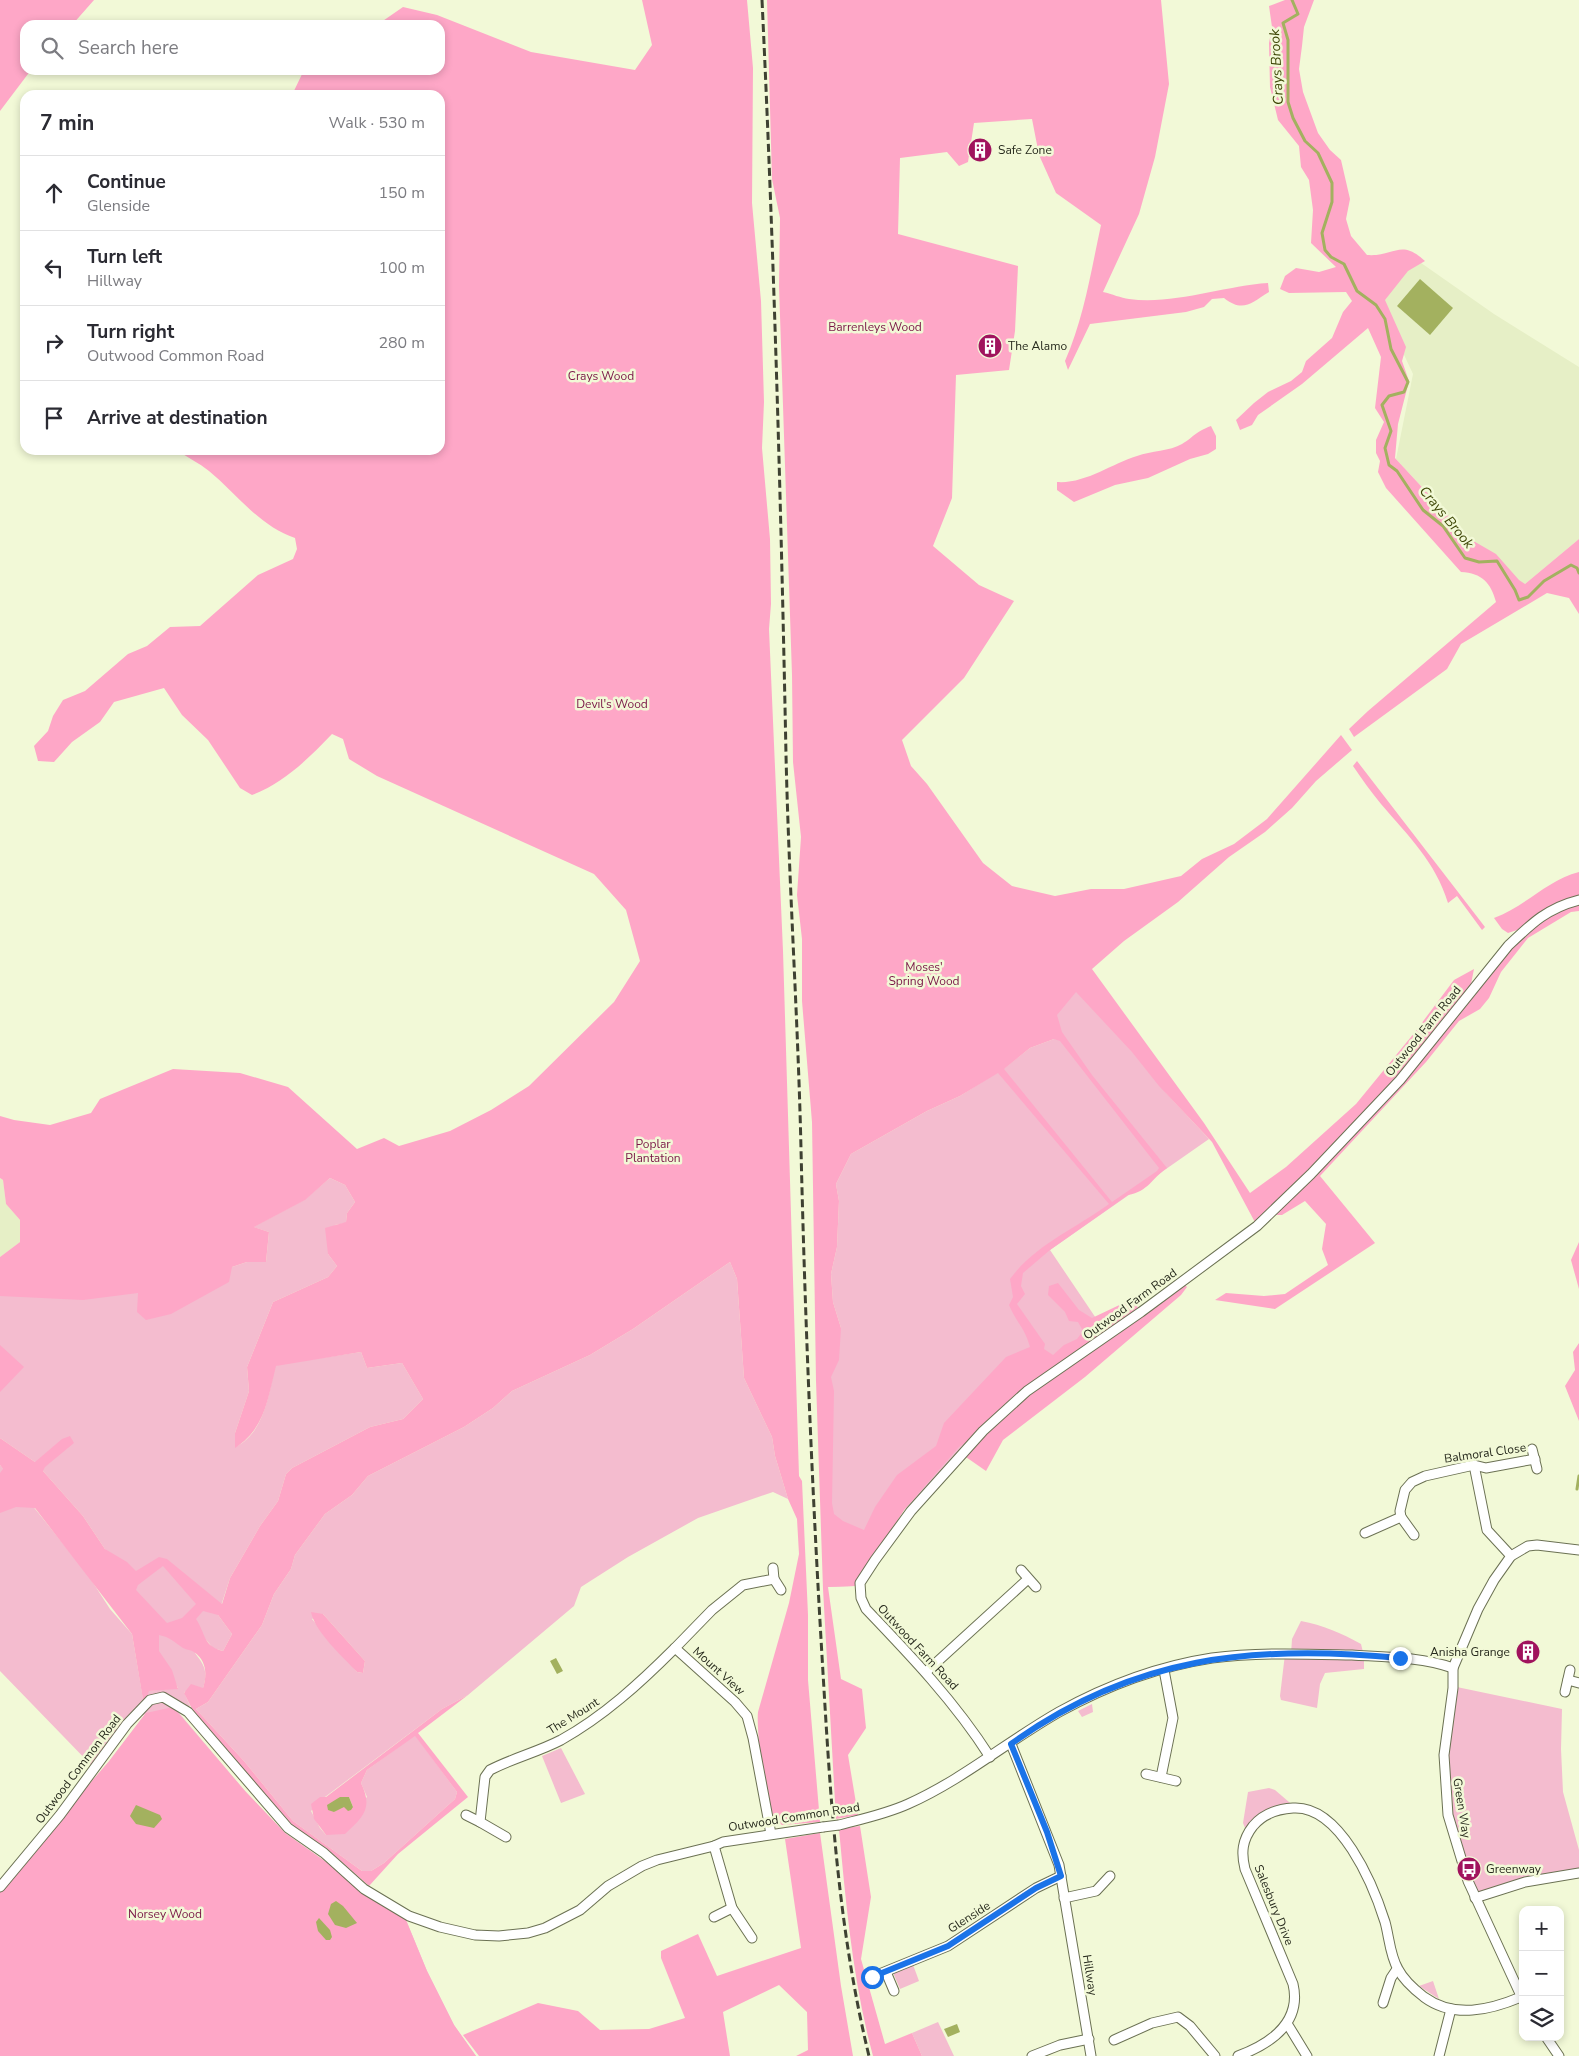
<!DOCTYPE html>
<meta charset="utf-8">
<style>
:root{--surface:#fff;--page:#f7f7f7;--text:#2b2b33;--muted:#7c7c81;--line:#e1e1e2}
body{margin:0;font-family:"Nunito Sans",sans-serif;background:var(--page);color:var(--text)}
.controls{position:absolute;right:15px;bottom:15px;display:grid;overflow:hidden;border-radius:10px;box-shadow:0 2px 8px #0003}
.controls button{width:45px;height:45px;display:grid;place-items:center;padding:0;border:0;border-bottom:1px solid var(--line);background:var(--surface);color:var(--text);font:25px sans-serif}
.stop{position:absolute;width:15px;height:15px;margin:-11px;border:4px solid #1a73e8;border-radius:50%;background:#fff}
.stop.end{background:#1a73e8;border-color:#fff;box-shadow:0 1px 5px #0008}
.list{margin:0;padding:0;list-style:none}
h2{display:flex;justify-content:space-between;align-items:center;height:65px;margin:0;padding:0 20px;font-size:21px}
h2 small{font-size:16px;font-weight:400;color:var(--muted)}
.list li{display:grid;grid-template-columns:32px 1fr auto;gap:15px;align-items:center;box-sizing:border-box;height:75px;padding:0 20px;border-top:1px solid var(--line)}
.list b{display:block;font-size:19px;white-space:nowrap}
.list p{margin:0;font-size:16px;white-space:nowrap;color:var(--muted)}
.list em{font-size:16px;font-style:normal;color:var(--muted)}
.icon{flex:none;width:28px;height:28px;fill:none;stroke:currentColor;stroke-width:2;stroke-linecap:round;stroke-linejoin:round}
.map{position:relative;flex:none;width:1579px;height:2056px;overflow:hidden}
.search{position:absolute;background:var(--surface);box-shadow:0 2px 8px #0003;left:20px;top:20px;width:425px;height:55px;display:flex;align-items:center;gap:12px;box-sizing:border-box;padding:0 18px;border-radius:15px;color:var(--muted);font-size:19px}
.panel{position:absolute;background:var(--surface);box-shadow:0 2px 8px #0003;left:20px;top:90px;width:425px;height:365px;border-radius:15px}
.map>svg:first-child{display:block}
</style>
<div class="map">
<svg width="1579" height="2056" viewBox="0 0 1579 2056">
<rect width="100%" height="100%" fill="#f2f9d7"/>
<g fill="#e6efc6">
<polygon points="1414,258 1494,314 1579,367 1579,539 1525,584 1510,582 1396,459 1413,374 1378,299"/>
<polygon points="0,1178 3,1180 6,1204 20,1220 20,1242 0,1257"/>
</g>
<g fill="#f4bccf" fill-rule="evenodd">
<polygon points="1082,983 1166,1093 1209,1139 1050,1250 1108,1336 964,1450 904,1510 855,1586 828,1587 822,1367 841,1328 833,1302 831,1274 837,1247 839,1201 836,1184 851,1154 927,1111 960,1096 1006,1067 1030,1048 1054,1039 1056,1015"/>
<path d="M330,1178L345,1185L355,1202L347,1213L346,1223L335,1225L328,1254L337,1266L328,1277L273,1302L247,1367L249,1391L235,1433V1447C264,1434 269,1394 275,1366L281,1364L361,1352L367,1368L402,1363L423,1399L403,1419L370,1427L292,1468L286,1474L278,1501L260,1526L230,1578L218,1615L232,1634L223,1651L213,1648L203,1636L195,1653C205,1666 208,1672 203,1688L184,1692L190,1706L174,1707L245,1791L285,1833L326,1862L363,1894L406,1920L427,1971L454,2025L476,2056H0L110,1760L145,1714L127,1724L94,1768L0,1671V1465L88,1575L110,1609L132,1634L144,1705L148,1691L178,1688L105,1549L83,1516L35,1462L0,1438V1296H31L232,1267L247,1262H266L269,1232L253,1227L304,1200Z"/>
<path d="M730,1262L737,1279L744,1378L772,1437L775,1456L788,1499L773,1492L698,1518L628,1557L581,1587L574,1606L468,1695L442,1709L325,1797L311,1811L320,1828L326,1835L367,1797L361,1783L367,1770L415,1735L457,1792L455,1799L446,1807L384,1863L371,1871H362L293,1821L244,1761L196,1709L208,1702L262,1625L274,1594L291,1569L295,1555L325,1514L352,1495L368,1476L464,1427L493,1408L512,1391L590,1355L633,1329ZM323,1614L365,1661L363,1673L357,1672L312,1619Z"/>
<path d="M1301,1621C1323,1625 1341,1633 1361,1644L1364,1656V1669L1325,1673L1320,1684L1317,1708L1281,1700L1280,1696L1285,1654H1291L1292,1639Z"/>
<polygon points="1452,1686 1562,1709 1561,1749 1563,1792 1579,1850 1579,1873 1475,1898 1468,1881 1444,1781"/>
<polygon points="1092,1704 1093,1712 1082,1717 1078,1711"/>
<polygon points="561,1748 585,1794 561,1803 542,1756"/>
<polygon points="1269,1788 1275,1790 1296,1808 1268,1814 1247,1833 1243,1823 1248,1792"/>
<polygon points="912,1962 919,1981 900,1989 892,1970"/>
<polygon points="1433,1981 1439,1999 1419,1986"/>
<polygon points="938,2022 954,2056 922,2056 912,2033"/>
</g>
<g fill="#fea7c7" fill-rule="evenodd">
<polygon points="0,0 94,0 72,25 25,25 25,70 31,70 0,111"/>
<path d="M642,0H747L753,68L752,203L761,301L764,402L762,448L770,539L771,604L769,629L783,951L799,1476L802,1481L808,1615V1680L820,1822L782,1825C780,1823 778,1822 776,1820C765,1805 756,1731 758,1712L789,1603L799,1554L797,1519L788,1499L775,1456L772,1437L744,1378L737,1279L730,1262L633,1329L590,1355L512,1391L493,1408L464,1427L368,1476L352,1495L325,1514L295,1555L291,1569L274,1594L262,1625L208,1702L196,1709L244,1761L293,1821L362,1871H371L384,1863L446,1807L455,1799L457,1792L415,1736L367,1770L361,1783C373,1808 364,1816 345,1834L326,1835L314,1819L311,1804L320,1797H326L442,1709L468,1695L418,1733L468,1797L398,1854L369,1886L326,1848L290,1825L194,1713L184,1693L191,1684L203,1688C207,1675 207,1661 194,1652C191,1650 187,1650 183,1648C174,1642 170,1637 159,1635V1651L172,1670L178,1689L149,1691L144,1706L132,1634L35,1508L16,1507L0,1513V1473L3,1469L0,1465V1438L35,1462L62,1439L70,1436L74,1443L45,1467L43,1471L83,1516L105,1549L127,1562L136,1571L159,1557L167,1559L222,1604L230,1578L260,1526L278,1501L286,1474L292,1468L370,1427L403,1419L423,1399L402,1363L367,1368L361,1352L276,1366C268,1398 265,1429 235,1448V1433L249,1391L247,1367L273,1302L328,1277L337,1266L328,1254L325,1228L346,1222L347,1213L355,1202L345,1185L330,1178L305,1200L254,1227L269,1232L266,1262H247L232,1267L229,1282L171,1314L146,1320L137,1312L138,1293L83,1300L0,1296V1257L20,1242V1220L6,1204L3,1180L0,1178V1116L14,1120L50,1125L91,1113L100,1099L173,1069L240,1073L288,1087L357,1149L384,1138L399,1146L450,1131L491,1110L529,1086L614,1002L640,961L626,910L594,874L377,776L349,759L343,739L332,734C308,759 284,783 252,795L240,788L208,740L182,715L164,688L114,702L100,722L72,742L54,762L38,761L34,746L48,731L53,716L63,700L85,691L128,654L147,646L170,627L200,626L258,575L293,559L297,549L295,538C259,526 237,494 209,471C199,463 187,457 176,450H440V95H292L304,70H440V25H377L403,7L437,15L531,52L635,70L652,45ZM163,1566L196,1604L182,1618L167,1623L136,1590L138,1585ZM203,1611L218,1615L232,1634L223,1651C203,1646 206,1634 196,1619ZM340,1797H349L353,1807H341L334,1812Z"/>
<path d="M767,0H1161L1169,84L1155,157L1139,214L1103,292C1112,294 1121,298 1129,299C1174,305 1223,286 1268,283L1269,292C1251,303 1243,313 1224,298L1212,299L1204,307L1186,312L1090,324L1068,370L1065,361C1084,318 1091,271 1101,225L1056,193L1039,155L1032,119L974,123L968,162L959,166L947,152L900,158L898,234L1018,266L1015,331L1009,370L956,375L952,498L933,546L979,585L1014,601L964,678L902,740L911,766L927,784L983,863L1012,886L1055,896L1091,889H1124L1181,876L1202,859L1234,844L1267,819L1341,735L1352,750L1316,781L1292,808L1265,832L1229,857L1178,902L1124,941L1092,969L1204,1123L1250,1193L1286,1167L1356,1104L1415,1032L1454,980L1474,969L1469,994C1501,955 1528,914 1579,901V911L1571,912L1528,938L1501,972L1489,998L1480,1009L1459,1021L1426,1062L1320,1176L1375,1243L1275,1309L1215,1300L1226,1293L1264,1296L1285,1294L1328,1265L1322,1249L1326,1224L1305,1201L1282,1215H1268L1257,1226L1212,1142L1159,1086L1132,1052L1076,992L1057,1015L1062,1032L1092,1075L1167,1168C1151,1179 1149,1191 1128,1195L1050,1250L1023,1273L1021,1286L1025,1294L1017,1304L1045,1344L1044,1349L1053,1355L1064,1345L1077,1339L1083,1331L1078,1322L1069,1321L1065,1312L1048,1295L1049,1286L1058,1283L1079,1310L1092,1318L1132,1299L1141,1312L1058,1371L983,1431L959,1447L904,1510L855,1586L828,1587L841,1679L862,1689L866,1728L848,1755L858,1815L836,1819L823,1589L816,1381L812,1122L802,1001V939L797,895L801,837L793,762L792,675L779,286L780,218L772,179ZM1054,1039L1060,1041L1159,1168L1157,1171L1112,1202L1004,1069L1030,1048ZM998,1073L1109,1204C1075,1229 1036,1244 1010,1279L1013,1297L1009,1305C1016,1322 1025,1328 1030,1347L1006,1357L944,1423L936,1446L897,1475L875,1507L864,1530L843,1521L834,1514L832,1503L834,1391L831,1377L839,1360L841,1328L833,1302L831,1274L837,1247L839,1201L836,1184L851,1154L927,1111L960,1096Z"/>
<path d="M1285,0H1314L1304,27L1302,46L1299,69L1303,92L1318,133L1330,150L1341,160L1350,199L1346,219L1351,236L1367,255C1395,257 1400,238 1425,261L1408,271L1385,300L1406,347L1402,361L1409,381L1398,424L1395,458L1470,539L1496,554L1519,580L1525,584L1579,539V614L1569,598L1547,593L1461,644L1447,669L1354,737L1349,729L1368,711L1496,602C1491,583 1482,573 1461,572L1386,488L1378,472L1380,461L1376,453V440L1384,422L1375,408L1381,357L1368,328L1302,384L1258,415L1252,425L1240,430L1236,420L1254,403L1268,392L1291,381L1302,372L1306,361L1332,338L1343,312L1352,301L1346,292L1289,293L1280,289L1285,276L1296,268L1319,272L1336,267L1311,243L1313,210L1309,180L1301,167L1299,146L1278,120L1270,87L1269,43L1272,27L1269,6Z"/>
<path d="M1211,426L1216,436V449L1208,454L1190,459L1148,478L1115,485L1074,502L1057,490V482C1085,484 1111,464 1137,456C1151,451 1170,451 1182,444C1195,436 1195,432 1211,426Z"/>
<path d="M1357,761L1485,927L1482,930L1457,896L1448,903C1435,861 1409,837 1381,804C1371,792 1362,779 1353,766Z"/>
<path d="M1579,872V900L1529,926L1508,933L1502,929L1494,918C1525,907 1547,880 1579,872Z"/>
<polygon points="1579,1242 1579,1289 1571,1260"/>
<polygon points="1184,1284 1187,1287 1181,1295 1085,1377 1003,1440 986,1471 963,1455 1028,1393"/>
<polygon points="1579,1313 1579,1421 1565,1386 1575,1370 1573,1352 1579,1343"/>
<polygon points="0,1345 24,1367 0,1392"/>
<path d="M311,1612L323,1614L365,1661L363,1673L357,1672C343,1657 315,1632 311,1612Z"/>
<polygon points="173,1707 245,1791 285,1833 326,1862 363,1894 406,1920 427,1971 454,2025 476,2056 0,2056 0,1887 110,1760 146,1713"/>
<path d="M860,1826L871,1897L861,1959L885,2044L912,2033L922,2056H873C853,1982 846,1905 839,1829Z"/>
<polygon points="820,1833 841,1986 853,2056 796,2056 808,2050 807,2012 779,1985 723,2012 730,2056 479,2056 463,2035 538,2003 578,2011 600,2030 649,2029 685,2018 661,1958 661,1951 698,1934 717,1976 801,1948 785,1839"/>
</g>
<g fill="#a3b15f">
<polygon points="1420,279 1453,308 1430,335 1397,306"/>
<polygon points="556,1658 563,1671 557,1674 550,1661"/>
<polygon points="340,1797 349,1797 353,1807 351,1810 348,1811 344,1807 334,1812 328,1810 327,1805"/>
<polygon points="136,1805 160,1815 162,1819 154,1828 136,1824 130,1816"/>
<polygon points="336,1901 343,1906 357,1923 346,1928 335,1925 328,1914 331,1904"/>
<polygon points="319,1918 330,1930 332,1937 330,1940 326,1940 318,1931 316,1922"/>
<polygon points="957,2024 960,2032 948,2037 944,2029"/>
</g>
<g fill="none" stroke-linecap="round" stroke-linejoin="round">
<g stroke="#a3b15f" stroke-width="3">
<polyline points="1292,0 1298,14 1283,23 1288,40 1288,102 1293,118 1305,141 1318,153 1332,183 1332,202 1322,233 1325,250 1331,257 1344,264 1357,291 1376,305 1385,319 1391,349 1408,382 1404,392 1389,396 1382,405 1391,431 1385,448 1389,465 1397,471 1423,510 1443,526 1465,558 1479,562 1497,561 1515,590 1519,600 1528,597 1544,581 1571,565 1577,568 1579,573"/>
<polyline points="1577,1489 1579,1476"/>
</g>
<defs>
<g id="minor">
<polyline points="1532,1449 1537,1469"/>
<polyline points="1474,1465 1487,1530 1511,1556"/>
<polyline points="1365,1533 1401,1517"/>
<polyline points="1414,1535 1401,1517 1400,1511 1405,1490 1412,1482 1425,1476 1474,1465 1486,1468 1535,1459"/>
<polyline points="1021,1570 1036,1587"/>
<polyline points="774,1579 781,1590"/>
<polyline points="926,1672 1028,1579"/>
<polyline points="1568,1680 1579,1683"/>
<polyline points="1565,1692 1570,1670"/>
<polyline points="1011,1744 1059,1865 1091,2056"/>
<path d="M990,1757C955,1702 911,1656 866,1609L861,1598L860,1583L875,1560L911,1511L983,1431L1027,1391L1141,1312L1257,1226L1311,1174L1400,1080L1508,946C1531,924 1547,908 1579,900"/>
<polyline points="1146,1774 1176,1781"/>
<polyline points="1161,1777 1173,1718 1164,1670"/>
<polyline points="466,1815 480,1822"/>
<path d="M839,1825C862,1819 886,1814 908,1804C962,1780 1008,1741 1059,1712C1106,1686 1160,1666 1212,1658C1258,1652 1306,1654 1352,1655C1385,1657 1422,1657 1453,1668"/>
<polyline points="771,1834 753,1738 747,1716 735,1702 675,1648 712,1610 743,1585 774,1579 773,1568"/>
<path d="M506,1837L480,1822L485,1777L490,1770C513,1758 538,1752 561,1740C604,1716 640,1683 675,1648"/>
<polyline points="714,1846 732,1908 752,1938"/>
<polyline points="0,1887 60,1815 127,1724 150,1700 163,1697 188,1712 288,1828 324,1853 364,1889 409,1916 440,1927 475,1935 499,1936 528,1933 545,1928 580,1910 608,1886 642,1866 657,1860 714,1846 723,1842 823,1827"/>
<polyline points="1064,1898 1096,1891 1110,1876"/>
<polyline points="1475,1898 1525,1882 1579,1873"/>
<polyline points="714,1917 732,1908"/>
<polyline points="886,1972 894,1991"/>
<polyline points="872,1977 948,1946 1036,1888 1061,1876"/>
<polyline points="1523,2000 1468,1881 1448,1815 1444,1755 1453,1688 1453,1668 1478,1609 1494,1580 1511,1556 1528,1546 1537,1545 1579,1550"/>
<polyline points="1383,2003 1391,1978 1397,1969"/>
<polyline points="1288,2025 1307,2056"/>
<polyline points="1546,2037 1559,2056"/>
<polyline points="1114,2040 1152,2023 1178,2017 1190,2026 1215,2056"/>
<polyline points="1032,2056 1060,2045 1089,2039"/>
<path d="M1238,2056C1270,2044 1302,2023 1293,1984L1245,1869C1241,1853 1242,1840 1253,1826C1263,1814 1277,1809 1293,1808C1340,1805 1373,1884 1385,1922C1389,1936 1390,1956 1398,1969C1403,1979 1415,1990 1424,1997C1454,2019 1490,2010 1521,1997"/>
<polyline points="1439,2056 1451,2009"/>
</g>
</defs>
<use href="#minor" stroke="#6b7153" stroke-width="11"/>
<use href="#minor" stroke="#fff" stroke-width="9"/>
<path stroke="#3e4132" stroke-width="3" stroke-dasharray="8 4" stroke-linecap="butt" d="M762,0C774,252 781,504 786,755C789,887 798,1018 801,1149C805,1318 812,1487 822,1656C830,1790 837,1925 869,2056"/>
<defs>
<polyline id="minor-bridge" points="823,1827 839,1825"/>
</defs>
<use href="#minor-bridge" stroke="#6b7153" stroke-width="11" stroke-linecap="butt"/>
<use href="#minor-bridge" stroke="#fff" stroke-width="9"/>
</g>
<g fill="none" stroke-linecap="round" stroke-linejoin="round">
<path stroke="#1a73e8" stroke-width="6" d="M872,1977L948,1946L1036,1888L1061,1876L1047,1832L1011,1744C1133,1656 1254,1644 1400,1658"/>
</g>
<defs>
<symbol id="building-disc" viewBox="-11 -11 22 22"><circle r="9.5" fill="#a0135d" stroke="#f2f9d7"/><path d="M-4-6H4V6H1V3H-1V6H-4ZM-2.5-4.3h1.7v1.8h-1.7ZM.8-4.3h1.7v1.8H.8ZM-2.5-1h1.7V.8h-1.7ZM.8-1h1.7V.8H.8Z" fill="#fff"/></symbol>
<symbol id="bus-disc" viewBox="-11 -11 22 22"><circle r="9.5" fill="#a0135d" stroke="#f2f9d7"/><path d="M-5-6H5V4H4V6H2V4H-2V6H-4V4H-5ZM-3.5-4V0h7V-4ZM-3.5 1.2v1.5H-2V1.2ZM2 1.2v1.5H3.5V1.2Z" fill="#fff"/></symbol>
</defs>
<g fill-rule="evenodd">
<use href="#building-disc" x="966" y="136" width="28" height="28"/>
<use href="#building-disc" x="976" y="332" width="28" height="28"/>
<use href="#building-disc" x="1514" y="1638" width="28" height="28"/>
<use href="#bus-disc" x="1455" y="1855" width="28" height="28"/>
</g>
<g text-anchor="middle" stroke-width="5" stroke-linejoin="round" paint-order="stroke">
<g font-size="12" fill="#272a1d" stroke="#f2f9d7" text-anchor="start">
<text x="998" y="154">Safe Zone</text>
<text x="1008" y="350">The Alamo</text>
<text x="1510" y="1656" text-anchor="end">Anisha Grange</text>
<text x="1486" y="1873">Greenway</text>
</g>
<g font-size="12" fill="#7a1747" stroke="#f2f9d7">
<text x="875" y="331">Barrenleys Wood</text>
<text x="601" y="380">Crays Wood</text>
<text x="612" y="708">Devil's Wood</text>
<text x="924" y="971">Moses'<tspan x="924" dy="14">Spring Wood</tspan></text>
<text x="653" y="1148">Poplar<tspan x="653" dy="14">Plantation</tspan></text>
<text x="165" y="1918">Norsey Wood</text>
</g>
<g font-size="12" fill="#272a1d" stroke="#f2f9d7">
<text transform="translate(1423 1031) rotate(-51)" y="4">Outwood Farm Road</text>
<text transform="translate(1130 1304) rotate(-36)" y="4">Outwood Farm Road</text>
<text transform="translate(1485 1453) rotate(-8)" y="4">Balmoral Close</text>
<text transform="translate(918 1647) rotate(47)" y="4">Outwood Farm Road</text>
<text transform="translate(719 1671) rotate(42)" y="4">Mount View</text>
<text transform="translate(573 1716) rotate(-32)" y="4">The Mount</text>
<text transform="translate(78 1769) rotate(-53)" y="4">Outwood Common Road</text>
<text transform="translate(1462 1808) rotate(81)" y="4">Green Way</text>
<text transform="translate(794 1817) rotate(-9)" y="4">Outwood Common Road</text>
<text transform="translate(1274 1905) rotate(68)" y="4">Salesbury Drive</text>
<text transform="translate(969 1917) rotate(-33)" y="4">Glenside</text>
<text transform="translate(1090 1975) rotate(81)" y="4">Hillway</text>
</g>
<g font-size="14" font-style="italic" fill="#3d4605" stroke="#f2f9d7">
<text transform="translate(1276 67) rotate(-93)" y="5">Crays Brook</text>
<text transform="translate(1447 517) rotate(50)" y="5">Crays Brook</text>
</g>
</g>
</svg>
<div class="controls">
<button>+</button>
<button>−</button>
<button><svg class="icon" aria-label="layers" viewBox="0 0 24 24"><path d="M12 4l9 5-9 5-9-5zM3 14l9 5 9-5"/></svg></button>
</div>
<div class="stop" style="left:872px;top:1977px"></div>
<div class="stop end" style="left:1400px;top:1658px"></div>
<div class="search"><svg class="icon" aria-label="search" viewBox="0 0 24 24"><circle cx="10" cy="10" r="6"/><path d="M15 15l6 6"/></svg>Search here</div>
<section class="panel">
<h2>7 min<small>Walk · 530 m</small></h2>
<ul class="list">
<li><svg class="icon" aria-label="ahead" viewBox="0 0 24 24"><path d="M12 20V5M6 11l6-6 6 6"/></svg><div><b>Continue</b><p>Glenside</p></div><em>150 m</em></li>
<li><svg class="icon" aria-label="left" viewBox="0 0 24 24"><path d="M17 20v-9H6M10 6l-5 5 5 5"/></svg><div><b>Turn left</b><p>Hillway</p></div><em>100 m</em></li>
<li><svg class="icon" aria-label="right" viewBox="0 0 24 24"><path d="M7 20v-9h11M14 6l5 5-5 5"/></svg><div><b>Turn right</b><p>Outwood Common Road</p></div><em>280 m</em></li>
<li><svg class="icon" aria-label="arrive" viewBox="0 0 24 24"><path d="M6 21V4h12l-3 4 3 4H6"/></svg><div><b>Arrive at destination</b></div></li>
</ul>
</section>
</div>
